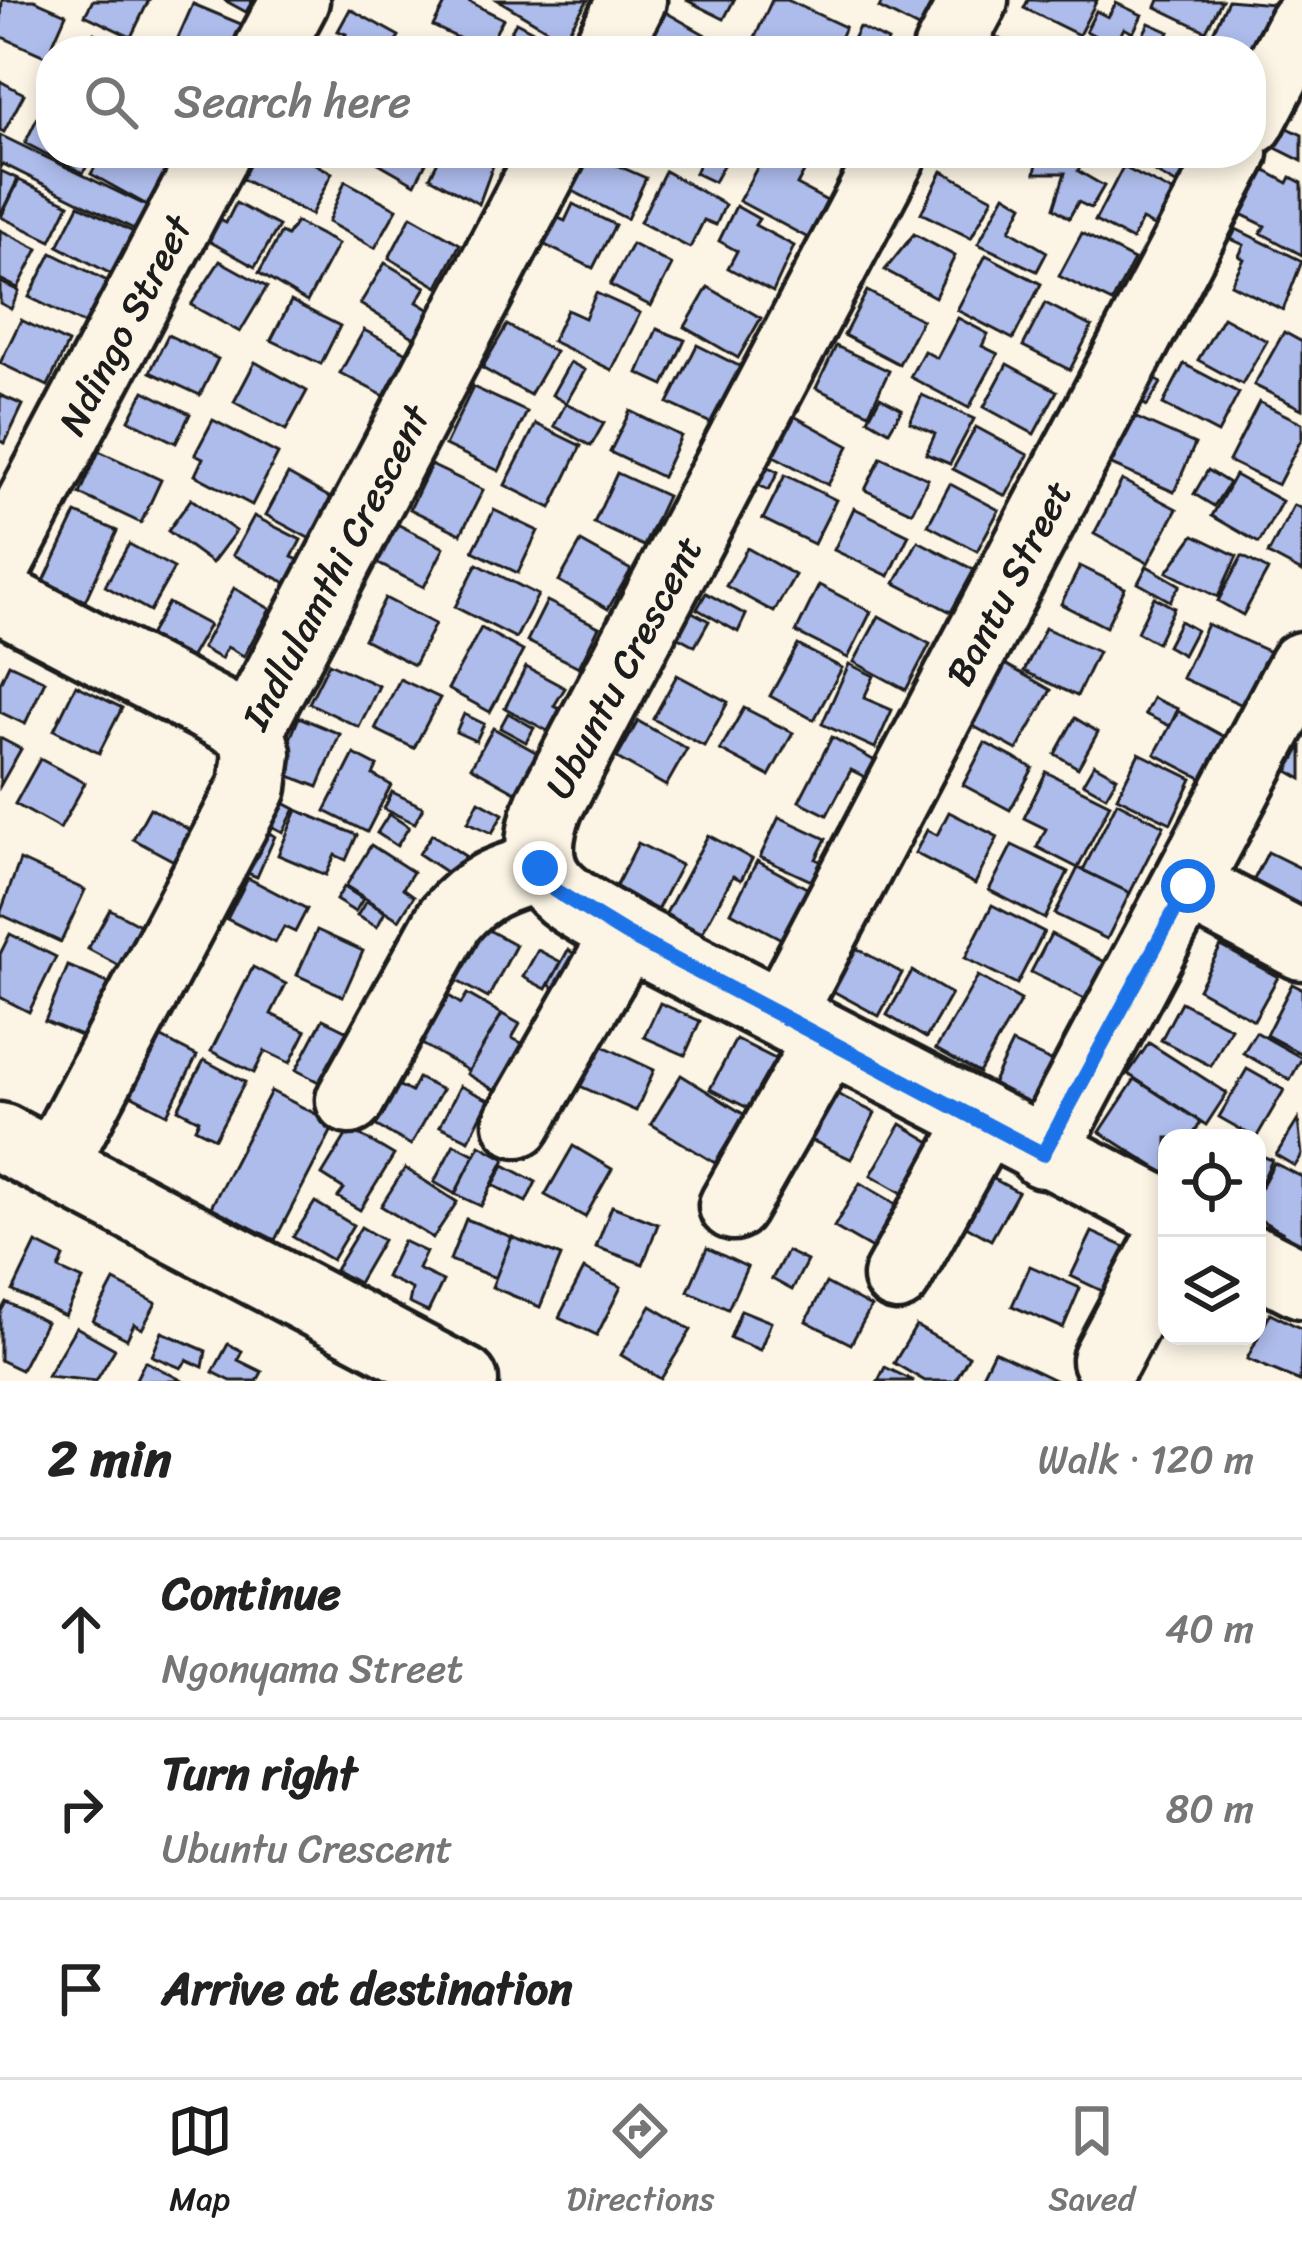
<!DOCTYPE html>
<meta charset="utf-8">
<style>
:root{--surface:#fff;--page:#f2f2f2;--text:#222;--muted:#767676;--line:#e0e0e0;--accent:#1c1c1c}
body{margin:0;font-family:Sriracha,sans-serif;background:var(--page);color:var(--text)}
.controls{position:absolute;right:36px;bottom:36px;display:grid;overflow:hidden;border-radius:24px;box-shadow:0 6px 18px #0003}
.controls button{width:108px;height:108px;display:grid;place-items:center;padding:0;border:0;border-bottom:3px solid var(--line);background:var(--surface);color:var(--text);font:60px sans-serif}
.stop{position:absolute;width:36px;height:36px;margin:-27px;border:9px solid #1a73e8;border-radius:50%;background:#fff}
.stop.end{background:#1a73e8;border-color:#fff;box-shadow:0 3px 12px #0008}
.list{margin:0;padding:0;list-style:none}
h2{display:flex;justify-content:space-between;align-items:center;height:156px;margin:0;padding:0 48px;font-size:51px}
h2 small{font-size:39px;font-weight:400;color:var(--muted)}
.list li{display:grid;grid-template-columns:78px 1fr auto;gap:36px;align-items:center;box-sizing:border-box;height:180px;padding:0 48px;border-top:3px solid var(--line)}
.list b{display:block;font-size:45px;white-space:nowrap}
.list p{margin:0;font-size:39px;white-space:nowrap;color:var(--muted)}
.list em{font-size:39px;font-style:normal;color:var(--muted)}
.icon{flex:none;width:66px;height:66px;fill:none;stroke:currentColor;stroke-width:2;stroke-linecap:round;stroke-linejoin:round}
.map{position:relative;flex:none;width:1302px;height:1381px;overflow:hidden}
.search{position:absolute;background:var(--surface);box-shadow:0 6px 18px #0003;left:36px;right:36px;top:36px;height:132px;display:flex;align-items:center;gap:30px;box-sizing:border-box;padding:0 42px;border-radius:48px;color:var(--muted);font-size:45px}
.sheet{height:696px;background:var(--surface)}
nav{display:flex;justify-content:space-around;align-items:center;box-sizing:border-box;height:168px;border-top:3px solid var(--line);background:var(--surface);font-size:33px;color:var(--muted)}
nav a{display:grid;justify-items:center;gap:6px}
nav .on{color:var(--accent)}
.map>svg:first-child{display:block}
</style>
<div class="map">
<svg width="1302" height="1381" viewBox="0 0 1302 1381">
<rect width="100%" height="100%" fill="#fcf5e5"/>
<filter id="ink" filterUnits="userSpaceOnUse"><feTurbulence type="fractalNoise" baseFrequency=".00833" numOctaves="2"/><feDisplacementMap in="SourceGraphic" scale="24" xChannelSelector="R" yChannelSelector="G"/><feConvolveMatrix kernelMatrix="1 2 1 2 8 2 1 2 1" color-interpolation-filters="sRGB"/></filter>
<g filter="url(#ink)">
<g fill="#aebcec" stroke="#1c1c1c" stroke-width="3">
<polygon points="2,0 34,0 66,14 47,57 0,36"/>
<polygon points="93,0 149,0 131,37 85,15"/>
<polygon points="224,0 253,0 246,12"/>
<polygon points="447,0 466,0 503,19 486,51 433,26"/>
<polygon points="498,0 588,0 563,39"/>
<polygon points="686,0 734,0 724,19"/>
<polygon points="772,0 787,0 845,27 834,51 785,51 755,37"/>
<polygon points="883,0 923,0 939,8 926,32 879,8"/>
<polygon points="1028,0 1097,0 1079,35 1024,8"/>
<polygon points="1159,0 1222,0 1206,31 1156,7"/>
<polygon points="1228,0 1285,5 1261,55 1213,32"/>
<polygon points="1116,3 1142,15 1133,33 1124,28 1115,46 1086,31 1096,11 1108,17"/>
<polygon points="193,4 246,26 236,51 174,47"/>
<polygon points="653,5 711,38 704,51 630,51"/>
<polygon points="350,9 399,36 391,51 336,51 346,34 338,31"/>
<polygon points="516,22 561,46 558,51 500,51"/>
<polygon points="1149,23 1169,32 1160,51 1135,51"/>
<polygon points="859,27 888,41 884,51 847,51"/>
<polygon points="94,33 129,51 85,51"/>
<polygon points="1197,36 1226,51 1189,51"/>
<polygon points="998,38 1024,51 992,51"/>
<polygon points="0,81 24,94 4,132 0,130"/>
<polygon points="51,90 51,153 94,153 83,173 25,143"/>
<polygon points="1284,126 1302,135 1302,161 1274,147"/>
<polygon points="0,135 153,209 142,233 3,164 0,169"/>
<polygon points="103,153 170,153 174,155 147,205 91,174"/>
<polygon points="253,153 294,153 332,173 311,215 240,178"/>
<polygon points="361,153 431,153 415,184"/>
<polygon points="442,153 481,153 495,160 479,204 430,177"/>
<polygon points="589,153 646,178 627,219 571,190"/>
<polygon points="690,153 730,153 714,182 695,173 701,159"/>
<polygon points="765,153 804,172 797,185 827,201 810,239 739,201"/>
<polygon points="831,153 866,153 857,169"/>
<polygon points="1039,153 1087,153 1078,171 1104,186 1091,208 1078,202 1069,218 1054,208 1065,173 1035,173"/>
<polygon points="1132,153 1207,153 1187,190 1129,158"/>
<polygon points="1123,167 1184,198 1167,233 1142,220 1132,240 1095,221"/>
<polygon points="1264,170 1288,183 1291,177 1302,183 1302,255 1261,233 1265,226 1241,214"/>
<polygon points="1,171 18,179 1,214 0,214"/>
<polygon points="665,171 725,205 716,225 704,220 690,248 640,222"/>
<polygon points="942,171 993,198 971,238 921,213"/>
<polygon points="19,180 69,204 51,241 1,217"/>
<polygon points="345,181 397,209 375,248 328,222"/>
<polygon points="1005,194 1023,205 1010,230 1047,252 1037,271 978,244"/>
<polygon points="236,203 279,226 255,267 207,240 218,219 226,223"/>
<polygon points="573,204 615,225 593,268 543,244 556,217 565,221"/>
<polygon points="79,205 137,234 115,276 58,246"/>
<polygon points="736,206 759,219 755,225 794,246 773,292 728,268 737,251 719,241"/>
<polygon points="411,216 460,244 438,287 389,258"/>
<polygon points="296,222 338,244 307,302 259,273 281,233 287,236"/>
<polygon points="1236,229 1302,261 1283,310 1231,284 1244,259 1239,256 1244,245 1231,239"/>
<polygon points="0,230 38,249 18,288 0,279"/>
<polygon points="1082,233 1134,260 1112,302 1059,276"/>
<polygon points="914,234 955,256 935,297 885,270"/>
<polygon points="632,244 672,265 651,306 610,285"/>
<polygon points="52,253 111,283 88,326 29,297"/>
<polygon points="986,255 1041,284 1013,339 957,310"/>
<polygon points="220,261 267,287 240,332 191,305"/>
<polygon points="385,263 426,287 417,302 435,313 418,340 360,304"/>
<polygon points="0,282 19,291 11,309 0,303"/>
<polygon points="708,287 761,318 738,358 685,327"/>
<polygon points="867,291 922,320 899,364 844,335"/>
<polygon points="596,293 640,313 612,370 552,341 567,310 585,318"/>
<polygon points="291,301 340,326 321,364 271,340"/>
<polygon points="1045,303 1092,327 1070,370 1023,346"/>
<polygon points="1223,317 1267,341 1242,384 1198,360"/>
<polygon points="958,318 988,334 982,346 998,354 969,408 910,377 924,351 937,358"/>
<polygon points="21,320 68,343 48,386 0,363"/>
<polygon points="507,325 555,352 530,395 482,368"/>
<polygon points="657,329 685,340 664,385 638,373"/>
<polygon points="364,330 413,356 390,399 340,373"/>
<polygon points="1284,332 1302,342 1302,409 1254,385"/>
<polygon points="168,335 218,359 200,395 150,372"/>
<polygon points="697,345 753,373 726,430 668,403"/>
<polygon points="836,346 889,371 869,413 816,388"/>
<polygon points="255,362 307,391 286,430 234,402"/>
<polygon points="570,362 585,370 566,403 552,395"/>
<polygon points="1007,364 1057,391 1034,434 984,407"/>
<polygon points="1184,364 1239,393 1218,433 1163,404"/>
<polygon points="1150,376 1161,383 1147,406 1136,399"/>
<polygon points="473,387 527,412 499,471 445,445"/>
<polygon points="144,391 190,414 176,443 129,420"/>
<polygon points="0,395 23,405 5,443 0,441"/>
<polygon points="922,395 974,419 950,464 926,454 935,434 910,422"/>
<polygon points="880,397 902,409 889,431 868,419"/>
<polygon points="1259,402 1302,423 1302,438 1278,485 1229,461"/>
<polygon points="566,403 604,423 591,446 554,426"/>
<polygon points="630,411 681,436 662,477 610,452"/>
<polygon points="1130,415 1195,444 1174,492 1109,464"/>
<polygon points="794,416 849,446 828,485 772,455"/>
<polygon points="213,420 278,454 252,505 195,475 203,458 195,454"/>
<polygon points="536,424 581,446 551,508 505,485"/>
<polygon points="976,427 1028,455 1006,496 953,469"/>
<polygon points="99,451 161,480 141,523 80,494"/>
<polygon points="881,457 928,479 912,512 865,490"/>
<polygon points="757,461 778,472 769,490 748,480"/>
<polygon points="431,465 483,490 461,534 410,509"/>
<polygon points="1208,470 1229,483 1214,506 1194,494"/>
<polygon points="617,473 667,496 644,546 594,523"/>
<polygon points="288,474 338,502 316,542 266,515"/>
<polygon points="785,475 836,500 814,544 763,519"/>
<polygon points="1235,475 1282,501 1259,543 1212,516"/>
<polygon points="1122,480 1177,509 1148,563 1094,534"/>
<polygon points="950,484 999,510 977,551 928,525"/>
<polygon points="191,499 236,531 212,563 168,531"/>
<polygon points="1294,505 1302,509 1302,572 1268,554"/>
<polygon points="854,508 909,535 889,576 834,550"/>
<polygon points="494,510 538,531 518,573 473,551"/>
<polygon points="76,513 117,531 85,601 44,581"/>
<polygon points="254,516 301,540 292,557 303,562 290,585 233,555"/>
<polygon points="395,523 444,548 424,587 375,562"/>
<polygon points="1194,535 1237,556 1218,597 1167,572"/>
<polygon points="918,541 974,570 951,612 895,583"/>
<polygon points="581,542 631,570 608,609 559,581"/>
<polygon points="129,544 174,568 150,611 105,586"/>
<polygon points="747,548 795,575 774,612 726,586"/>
<polygon points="1242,556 1268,570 1243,615 1218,601"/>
<polygon points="477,564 538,595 516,638 455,607"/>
<polygon points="1080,566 1125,588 1106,627 1061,604"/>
<polygon points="1147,566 1180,585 1170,601 1138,583"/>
<polygon points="819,585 871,612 848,658 796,632"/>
<polygon points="234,588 270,609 244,656 227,647 221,659 202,648"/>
<polygon points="706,593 746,615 738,632 697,609"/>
<polygon points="1154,597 1174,608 1157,643 1137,632"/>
<polygon points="385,598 435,624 414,665 364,639"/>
<polygon points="547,601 599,627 579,667 527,641"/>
<polygon points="168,603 209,625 185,667 144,644"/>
<polygon points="683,607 709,621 695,646 669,632"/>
<polygon points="879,616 930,644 906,690 854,662"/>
<polygon points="1180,621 1196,630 1183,655 1167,646"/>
<polygon points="1207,624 1270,652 1245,706 1182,678"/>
<polygon points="481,628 523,651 490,712 448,689"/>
<polygon points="1045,628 1098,652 1077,696 1024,671"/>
<polygon points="798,645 842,668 814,720 770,696"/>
<polygon points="998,660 1051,690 1017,750 964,721"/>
<polygon points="329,663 379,686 359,727 309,703"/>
<polygon points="9,664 45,681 25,724 0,712 0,683"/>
<polygon points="849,664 874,676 864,698 892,710 875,748 822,724"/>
<polygon points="526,667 565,688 554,706 567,713 555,735 505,708"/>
<polygon points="677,675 728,702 704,746 653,719"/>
<polygon points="400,679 440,698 414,748 375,729"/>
<polygon points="76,685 122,708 99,753 54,730"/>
<polygon points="1153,698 1178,709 1170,726 1145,714"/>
<polygon points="744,708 793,733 769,776 720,750"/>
<polygon points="1178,711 1225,737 1203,779 1155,754"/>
<polygon points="508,713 534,728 526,742 500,728"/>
<polygon points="464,714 484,724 476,741 456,732"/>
<polygon points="299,717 340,734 318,787 277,771"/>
<polygon points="1075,718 1098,732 1078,768 1055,754"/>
<polygon points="638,721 687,749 666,786 617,758"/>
<polygon points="493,728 541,755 519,794 471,767"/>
<polygon points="832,737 893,771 885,787 851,770 827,815 799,801"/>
<polygon points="0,738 21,749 0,786"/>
<polygon points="985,743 1033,768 1010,810 963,785"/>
<polygon points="1302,745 1302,779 1288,771"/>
<polygon points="1139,753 1192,779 1171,823 1117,797"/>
<polygon points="354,754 377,766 373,775 391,785 367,832 325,811"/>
<polygon points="40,759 85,783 60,829 15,804"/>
<polygon points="1094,764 1117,777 1106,796 1083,783"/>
<polygon points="1046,772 1110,804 1078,868 1037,847 1046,829 1024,818"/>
<polygon points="392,792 423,807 415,823 384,809"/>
<polygon points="268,795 295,809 283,832 256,818"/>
<polygon points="479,801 503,814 492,833 468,822"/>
<polygon points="1117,802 1164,826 1130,893 1083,870"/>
<polygon points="150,808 190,830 174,861 133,839"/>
<polygon points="297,810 357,835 346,860 335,855 326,875 278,855"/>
<polygon points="949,812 998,837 975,884 915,853 927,830 937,835"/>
<polygon points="389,814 409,827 397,846 377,833"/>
<polygon points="779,817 826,839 816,859 826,864 816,883 760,857"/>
<polygon points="246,823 275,836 257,877 228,865"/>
<polygon points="432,834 465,856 452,876 419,854"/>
<polygon points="708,835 752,859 741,880 733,876 700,937 664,917"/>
<polygon points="638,843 681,865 655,914 613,892"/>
<polygon points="371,845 413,872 403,888 414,896 399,920 346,886"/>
<polygon points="1012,845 1068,872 1045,919 989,890"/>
<polygon points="1268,852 1302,869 1302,919 1248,891"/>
<polygon points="20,860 85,890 61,942 0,914"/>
<polygon points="757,861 814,892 787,942 731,912"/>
<polygon points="1078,868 1130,893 1107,939 1055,914"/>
<polygon points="248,878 307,909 295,932 284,927 275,943 227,919"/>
<polygon points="344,887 363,899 355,912 336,900"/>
<polygon points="366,901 385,912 377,927 357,916"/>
<polygon points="992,905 1044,932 1017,984 965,958"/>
<polygon points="110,909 155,933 133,973 88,949"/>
<polygon points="472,921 516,945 488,998 444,974"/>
<polygon points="317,930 363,951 343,996 297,975"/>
<polygon points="10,934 56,957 29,1012 0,997 0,954"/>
<polygon points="1051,934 1107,963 1087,1000 1031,972"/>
<polygon points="1221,946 1278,977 1254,1020 1198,989"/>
<polygon points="854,947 902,973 879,1016 831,990"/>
<polygon points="538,950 561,962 546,989 523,977"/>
<polygon points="568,950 592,963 573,998 549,985"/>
<polygon points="68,966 132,993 109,1048 45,1021"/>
<polygon points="253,967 286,984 271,1014 306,1031 290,1063 265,1051 254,1073 211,1051"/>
<polygon points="912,971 951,994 926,1038 887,1015"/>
<polygon points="978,976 1021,1000 979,1073 936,1049"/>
<polygon points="1292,984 1302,989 1302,1054 1266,1035"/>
<polygon points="467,994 502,1014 469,1071 422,1044 449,996 461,1004"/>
<polygon points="1181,1002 1231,1028 1211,1066 1161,1040"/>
<polygon points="660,1003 700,1021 685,1055 644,1037"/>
<polygon points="502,1014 520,1024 512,1038 533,1049 506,1097 467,1074"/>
<polygon points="323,1019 363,1039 336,1091 296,1070"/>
<polygon points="1256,1032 1302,1058 1290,1080 1243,1053"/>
<polygon points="156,1035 197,1056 167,1114 127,1093"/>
<polygon points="736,1039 781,1062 756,1112 710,1089"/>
<polygon points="1012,1043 1053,1062 1031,1106 991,1086"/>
<polygon points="1149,1043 1227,1093 1206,1125 1128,1074"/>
<polygon points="599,1044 654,1070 636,1111 580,1086"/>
<polygon points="204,1060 245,1082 215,1138 195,1128 199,1120 178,1109"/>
<polygon points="1247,1069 1284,1090 1256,1138 1219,1117"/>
<polygon points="681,1075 745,1115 715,1163 651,1124"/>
<polygon points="418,1078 442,1090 411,1145 373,1124 396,1084 411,1092"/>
<polygon points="1135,1079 1201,1122 1191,1138 1167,1138 1167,1175 1100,1132"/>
<polygon points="460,1086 489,1100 469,1140 440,1126"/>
<polygon points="271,1091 335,1124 275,1240 211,1207"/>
<polygon points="833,1092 875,1113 851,1159 809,1139"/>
<polygon points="1298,1120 1302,1155 1295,1166 1276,1155"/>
<polygon points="901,1124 941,1148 911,1198 871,1175"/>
<polygon points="350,1129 394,1155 360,1210 338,1197 344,1189 322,1175"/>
<polygon points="454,1144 475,1155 455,1194 434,1182"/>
<polygon points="480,1145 505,1159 481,1206 455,1194"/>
<polygon points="573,1146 612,1169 585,1217 545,1195"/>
<polygon points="1257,1154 1272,1160 1261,1184 1257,1182"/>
<polygon points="1274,1163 1302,1177 1302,1249 1278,1238 1282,1232 1257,1218 1257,1195"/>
<polygon points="504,1165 536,1182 526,1202 493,1185"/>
<polygon points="405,1168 457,1202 433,1238 381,1206"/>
<polygon points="979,1171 1018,1192 991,1240 952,1218"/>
<polygon points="860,1183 898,1205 887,1225 900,1233 886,1257 834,1227"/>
<polygon points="315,1202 353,1225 332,1260 293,1237"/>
<polygon points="612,1206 658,1224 643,1264 596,1247"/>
<polygon points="466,1219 512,1237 496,1278 450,1260"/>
<polygon points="361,1227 383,1240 358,1283 335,1270"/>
<polygon points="1092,1232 1136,1252 1115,1297 1071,1276"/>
<polygon points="512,1237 561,1256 540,1307 492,1287"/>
<polygon points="403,1241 426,1252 418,1269 443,1281 428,1312 409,1303 412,1289 386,1277"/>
<polygon points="36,1243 64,1257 59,1269 83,1280 65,1316 13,1291"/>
<polygon points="707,1248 747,1267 728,1309 688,1291"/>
<polygon points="787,1251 807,1261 792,1290 772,1279"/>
<polygon points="1030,1266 1080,1288 1063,1328 1012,1306"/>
<polygon points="584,1269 621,1287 597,1335 559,1317"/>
<polygon points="114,1281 156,1303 142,1329 134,1324 127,1339 93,1321"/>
<polygon points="826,1283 871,1307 851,1344 806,1321"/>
<polygon points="6,1302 46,1322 21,1370 0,1360 0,1313"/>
<polygon points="651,1306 691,1330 661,1379 621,1355"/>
<polygon points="741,1310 771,1322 760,1350 730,1338"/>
<polygon points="1270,1313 1302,1329 1300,1381 1247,1359"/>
<polygon points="916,1326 969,1356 955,1381 925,1381 894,1363"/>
<polygon points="76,1327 115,1349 96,1381 47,1376"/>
<polygon points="162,1332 206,1351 203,1367 187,1360 181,1368 152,1356"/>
<polygon points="228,1344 242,1351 238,1360 262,1372 257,1381 231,1381 213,1372"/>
<polygon points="994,1351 1057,1381 979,1381"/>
<polygon points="145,1361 183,1381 135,1381"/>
<polygon points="885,1367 914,1381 878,1381"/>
</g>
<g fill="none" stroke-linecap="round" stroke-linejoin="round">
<defs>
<g id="minor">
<polyline points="268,51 295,0"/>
<polyline points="606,51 632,0"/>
<polyline points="947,51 974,0"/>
<polyline points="1251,121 1302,24"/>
<path d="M893,153L549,806C519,886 567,898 626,934L1167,1214"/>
<path id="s1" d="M0,561L215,153"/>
<polyline points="0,598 250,729"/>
<path id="s2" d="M250,729L552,153"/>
<polyline points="1188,886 1302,946"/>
<path id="s3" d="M782,1013L1234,153"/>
<path d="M350,1100L450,919C476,888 500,878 540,868"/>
<polyline points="518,1123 626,934"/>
<polyline points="0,1137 464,1381"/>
<polyline points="1043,1154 1302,666"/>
<polyline points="54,1164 253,787 257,753 250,729"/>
<polyline points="733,1206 828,1039"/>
<polyline points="1257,1261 1302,1284"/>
<polyline points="897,1277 983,1122"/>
<polyline points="1106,1360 1167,1245"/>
</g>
</defs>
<use href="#minor" stroke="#1c1c1c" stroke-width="75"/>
<use href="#minor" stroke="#fcf5e5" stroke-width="66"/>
</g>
</g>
<g fill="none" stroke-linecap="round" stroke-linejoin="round" filter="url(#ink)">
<polyline stroke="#1a73e8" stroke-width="15" points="540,868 554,890 626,934 1043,1154 1188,886"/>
</g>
<g text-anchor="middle" stroke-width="9" stroke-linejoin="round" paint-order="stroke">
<g font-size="39" fill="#1c1c1c" stroke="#fcf5e5">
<text dy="14" stroke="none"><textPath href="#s1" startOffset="267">Ndingo Street</textPath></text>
<text dy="14" stroke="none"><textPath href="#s2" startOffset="183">Indlulamthi Crescent</textPath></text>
<text dy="14" stroke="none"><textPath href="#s3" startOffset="486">Bantu Street</textPath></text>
<text transform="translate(623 667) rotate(-62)" y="14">Ubuntu Crescent</text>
</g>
</g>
</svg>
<div class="controls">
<button><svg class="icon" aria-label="locate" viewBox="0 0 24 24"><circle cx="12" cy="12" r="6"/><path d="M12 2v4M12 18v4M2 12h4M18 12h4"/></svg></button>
<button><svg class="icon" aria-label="layers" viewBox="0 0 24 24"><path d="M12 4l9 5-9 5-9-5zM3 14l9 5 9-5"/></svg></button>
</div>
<div class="stop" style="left:1188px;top:886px"></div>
<div class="stop end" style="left:540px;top:868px"></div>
<div class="search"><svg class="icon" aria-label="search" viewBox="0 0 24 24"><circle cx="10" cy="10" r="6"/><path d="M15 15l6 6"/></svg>Search here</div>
</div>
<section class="sheet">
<h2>2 min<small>Walk · 120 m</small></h2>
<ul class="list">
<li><svg class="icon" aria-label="ahead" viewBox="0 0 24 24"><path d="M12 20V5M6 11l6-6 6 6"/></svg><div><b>Continue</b><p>Ngonyama Street</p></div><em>40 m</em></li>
<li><svg class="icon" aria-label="right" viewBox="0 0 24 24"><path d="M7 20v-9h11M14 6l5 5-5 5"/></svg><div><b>Turn right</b><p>Ubuntu Crescent</p></div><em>80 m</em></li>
<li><svg class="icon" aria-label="arrive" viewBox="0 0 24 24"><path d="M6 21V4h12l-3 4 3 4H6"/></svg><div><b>Arrive at destination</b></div></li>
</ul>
</section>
<nav>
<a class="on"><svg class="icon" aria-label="map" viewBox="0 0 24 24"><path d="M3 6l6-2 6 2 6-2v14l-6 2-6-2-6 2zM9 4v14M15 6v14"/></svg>Map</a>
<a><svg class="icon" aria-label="directions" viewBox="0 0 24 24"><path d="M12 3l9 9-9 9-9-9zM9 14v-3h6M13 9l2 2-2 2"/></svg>Directions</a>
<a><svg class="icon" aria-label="saved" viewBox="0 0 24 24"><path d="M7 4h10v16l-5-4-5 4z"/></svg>Saved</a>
</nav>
